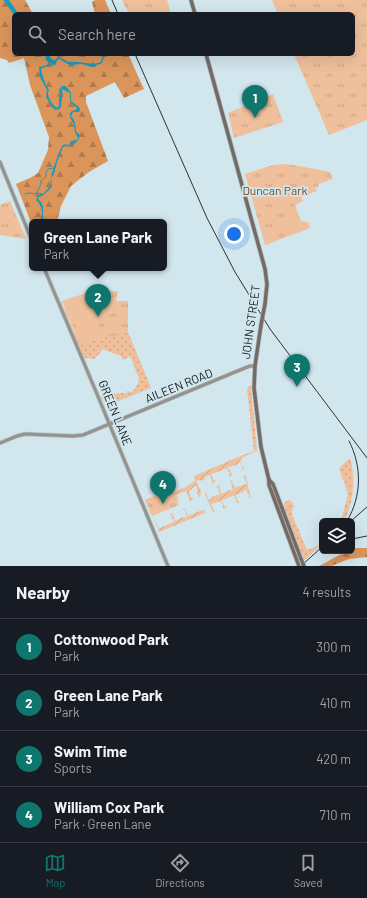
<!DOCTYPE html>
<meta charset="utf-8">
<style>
:root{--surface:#171b24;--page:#20242c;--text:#f1f3f6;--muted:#9ea1a6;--line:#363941;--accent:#0f766e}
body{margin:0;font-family:Barlow,sans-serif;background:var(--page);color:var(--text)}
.controls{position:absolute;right:12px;bottom:12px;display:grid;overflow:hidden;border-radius:6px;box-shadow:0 4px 16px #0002}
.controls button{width:36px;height:36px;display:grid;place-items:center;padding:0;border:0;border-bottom:1px solid var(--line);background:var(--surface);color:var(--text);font:20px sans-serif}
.you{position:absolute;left:234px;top:234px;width:14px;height:14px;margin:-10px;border:3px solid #fff;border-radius:50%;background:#1a73e8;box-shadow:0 0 0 6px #1a73e833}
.badge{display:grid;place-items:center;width:26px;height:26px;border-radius:50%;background:var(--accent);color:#fff;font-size:13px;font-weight:700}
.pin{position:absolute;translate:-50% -33px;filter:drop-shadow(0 1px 2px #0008)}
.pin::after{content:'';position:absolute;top:21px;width:14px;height:12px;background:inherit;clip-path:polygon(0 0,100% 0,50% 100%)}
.popup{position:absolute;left:29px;top:219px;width:138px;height:52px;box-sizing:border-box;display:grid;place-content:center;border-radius:6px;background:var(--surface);filter:drop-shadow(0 1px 3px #0005);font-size:13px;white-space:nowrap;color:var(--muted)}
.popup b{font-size:15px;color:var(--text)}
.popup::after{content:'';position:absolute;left:50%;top:100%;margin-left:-8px;border:8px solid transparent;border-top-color:var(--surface)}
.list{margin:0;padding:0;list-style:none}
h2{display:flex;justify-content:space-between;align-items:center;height:52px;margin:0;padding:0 16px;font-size:17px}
h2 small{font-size:13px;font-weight:400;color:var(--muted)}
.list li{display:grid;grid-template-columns:26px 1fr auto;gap:12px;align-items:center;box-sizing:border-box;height:56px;padding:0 16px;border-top:1px solid var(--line)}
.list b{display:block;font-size:15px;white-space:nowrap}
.list p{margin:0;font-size:13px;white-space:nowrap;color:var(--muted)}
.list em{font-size:13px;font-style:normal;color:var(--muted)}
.icon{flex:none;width:22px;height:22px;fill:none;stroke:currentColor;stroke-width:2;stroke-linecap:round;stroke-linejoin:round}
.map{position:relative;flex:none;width:367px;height:566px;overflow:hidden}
.search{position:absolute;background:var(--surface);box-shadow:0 4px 16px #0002;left:12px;right:12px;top:12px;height:44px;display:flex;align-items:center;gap:10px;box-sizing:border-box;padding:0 14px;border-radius:6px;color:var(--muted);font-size:15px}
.sheet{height:276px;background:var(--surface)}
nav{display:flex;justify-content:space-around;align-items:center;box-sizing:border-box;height:56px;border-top:1px solid var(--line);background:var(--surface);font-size:11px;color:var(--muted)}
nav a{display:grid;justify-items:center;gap:2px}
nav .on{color:var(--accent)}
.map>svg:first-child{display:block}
</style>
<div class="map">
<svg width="367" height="566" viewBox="0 0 367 566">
<defs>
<pattern id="grass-dots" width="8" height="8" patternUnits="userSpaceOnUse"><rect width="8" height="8" fill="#efc09b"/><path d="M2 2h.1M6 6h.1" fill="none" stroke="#cca485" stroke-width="1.8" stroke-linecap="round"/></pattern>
<pattern id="forest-firs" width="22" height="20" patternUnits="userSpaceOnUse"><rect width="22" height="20" fill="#db955a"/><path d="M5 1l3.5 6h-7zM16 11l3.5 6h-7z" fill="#b0794a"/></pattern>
<pattern id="park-tufts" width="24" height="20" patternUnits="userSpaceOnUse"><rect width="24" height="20" fill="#efc09b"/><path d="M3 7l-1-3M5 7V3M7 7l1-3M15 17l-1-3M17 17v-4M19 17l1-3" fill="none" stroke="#cca485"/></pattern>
<pattern id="garden-furrows" width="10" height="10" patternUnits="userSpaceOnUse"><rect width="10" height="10" fill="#efc09b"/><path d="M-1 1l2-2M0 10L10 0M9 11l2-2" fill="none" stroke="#cca485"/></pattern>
</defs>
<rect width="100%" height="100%" fill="#d2e6ee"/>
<g fill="url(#grass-dots)">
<path d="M61,301L75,334L122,333L128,332L151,388L106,406L101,396L107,392L108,391L109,394L124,393L126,394L127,392L125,391L132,392C136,388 139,383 139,378L130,356L123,360L121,356L102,349L101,352L94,359L90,358H83L60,302Z"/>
<polygon points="249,386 251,386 257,450 256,452 255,449 255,452 245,456 245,457 242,457 241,462 238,457 254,451 247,389"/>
<path d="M350,458C356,480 354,500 344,521H341L348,494L339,468Z"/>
<path d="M288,500C292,500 293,504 294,507L292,510V514L307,550L318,546L322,543V544L304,561L284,507V503Z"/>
</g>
<g fill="url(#forest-firs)">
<polygon points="0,0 25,0 33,14 14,14 14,54 128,54 144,89 124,98 115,82 86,96 86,102 108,161 89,172 71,186 61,206 57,222 32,222 32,225 16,184 32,177 38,173 48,150 49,137 30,85 24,58 9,63 7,60 0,58"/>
<polygon points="95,0 105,0 111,14 95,14 92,2"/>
<polygon points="356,548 367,548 367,557 349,559 331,566 319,566 345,552 352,551 352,549"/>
</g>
<g fill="url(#park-tufts)">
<polygon points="122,0 167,0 171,14 129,14"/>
<polygon points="272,0 367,0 367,120 329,135 294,54 353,54 353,14 278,14"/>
<polygon points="273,94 283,122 234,138 228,113"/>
<polygon points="284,164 299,166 330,172 333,179 318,184 319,186 315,188 317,191 301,197 303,201 295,205 301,221 308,222 310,228 265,245 245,174 273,165"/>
<polygon points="10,201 26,239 0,235 0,205"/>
<polygon points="107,291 118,291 116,301 128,301 128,332 79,344 62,301 89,292 94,295"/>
<polygon points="174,492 179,505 152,516 145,500 159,494 161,497"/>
</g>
<g fill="url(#garden-furrows)">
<polygon points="238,457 244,469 243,471 242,469 243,469 240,462 236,465 228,467 231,473 233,475 229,477 229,475 230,474 227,468 215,473 211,474 213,480 215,480 215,482 212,484 212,481 210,475 204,477 205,479 201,481 200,480 196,481 201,491 200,497 199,497 197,492 198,491 196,485 189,491 191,498 193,498 193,500 190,501 189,499 189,498 186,491 177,495 179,500 178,501 174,492 188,486 188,485 195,481 194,476"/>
<polygon points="243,475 246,476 250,495 251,497 249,498 249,496 246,489 243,492 235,495 239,503 237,503 234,495 230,497 222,500 224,506 226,506 226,508 223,509 223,506 221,501 211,504 215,513 213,512 205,494 206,491 207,492 206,493 209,500 212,498 212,497 220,494 218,488 216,487 219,485 220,487 219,488 222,494 229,490 230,491 233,489 230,481 232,480 233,482 232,482 235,488 242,485 247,484"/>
<polygon points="186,508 186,509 185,509 188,516 200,511 204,510 205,513 159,532 155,521 155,520 159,529 162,527 174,522 171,515 170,515 170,514 173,513 173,515 175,521 183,517 183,518 187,517 185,510 183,510 183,509"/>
</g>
<g fill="#efc09b">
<path d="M286,217L291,218C296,222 297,226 294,231C291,231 287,232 284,230C277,226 281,219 286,217Z"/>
<polygon points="87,296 102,334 82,342 67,304"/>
</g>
<path fill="#189bbd" d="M104,54H109L104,57L102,63L92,67L82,64L70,65L66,63L60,59H58C55,67 46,65 41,69C43,77 44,81 48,88C50,93 48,89 48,94C49,100 53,105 57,108L59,106V98L61,95L59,90L62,86H65C68,88 69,90 71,93V101L79,107L80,110L79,112H73L71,116C75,120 76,126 76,132L80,135C77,146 71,145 63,147L57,162L54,174L51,178L52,186L49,190L42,196L40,195L38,199C47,207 41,212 44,222H39C44,215 42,205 36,200L40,193L42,194L45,192L51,185C51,182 50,180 51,178C51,174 61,146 63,145C65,144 68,145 70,145L71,141L77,140L78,138L75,132L74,125L70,117V113L72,111L76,110L77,108L71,103L70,100V93L62,89V91L63,94L62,98L61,107L59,109L56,110L53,108L46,97L47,90L40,77L39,67L51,64L57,58L59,57L69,62H78L94,64L101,62L103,55Z"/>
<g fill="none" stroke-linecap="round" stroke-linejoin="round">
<polyline stroke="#189bbd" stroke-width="1" points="25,194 29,193 36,194 41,184 41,181 46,176 46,172 48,169 54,168"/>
<g stroke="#189bbd" stroke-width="4.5">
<polyline points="6,0 16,14"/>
<polyline points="48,54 48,59 54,63"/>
</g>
<defs>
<g id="tertiary">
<polyline points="0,162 32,241"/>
<polyline points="44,268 97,394 168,566"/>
<polyline points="0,443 17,436 25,434 73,436 83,435 235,372 250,366 255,366"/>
</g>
<g id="secondary">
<polyline points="191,0 195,14"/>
<polyline points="206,54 265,269 267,284 265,304"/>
<polyline points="261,325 255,366 254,388 261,447 269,480 269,485 299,566"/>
<polyline points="269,480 273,484 301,559"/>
</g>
</defs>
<use href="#tertiary" stroke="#b0c2c9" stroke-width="4.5"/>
<use href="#secondary" stroke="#b0c2c9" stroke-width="5"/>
<use href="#tertiary" stroke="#98928d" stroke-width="3"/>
<use href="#secondary" stroke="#756b64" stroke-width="3.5"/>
<g stroke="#293235" stroke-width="1">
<polyline points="112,0 118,14"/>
<polyline points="135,54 207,218 235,272 270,329 367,458"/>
<path d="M347,521C362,496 362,466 349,441"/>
<polyline points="351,521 367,507"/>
<polyline points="352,539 367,536"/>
<polyline points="301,566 322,547"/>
</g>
<defs>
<g id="secondary-bridge">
<polyline points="261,325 265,304"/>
<polyline points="301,559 304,566"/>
</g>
</defs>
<use href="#secondary-bridge" stroke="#b0c2c9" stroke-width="5" stroke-linecap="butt"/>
<use href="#secondary-bridge" stroke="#756b64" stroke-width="3.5"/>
</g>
<g text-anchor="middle" stroke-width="3.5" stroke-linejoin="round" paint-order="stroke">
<g font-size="12" fill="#79491f" stroke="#d2e6ee">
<text x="275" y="195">Duncan Park</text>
</g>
<g font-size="12" fill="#151c1f" stroke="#d2e6ee">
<text transform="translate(251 322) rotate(-82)" y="4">JOHN STREET</text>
<text transform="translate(179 386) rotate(-22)" y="4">AILEEN ROAD</text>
<text transform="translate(115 413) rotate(68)" y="4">GREEN LANE</text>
</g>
</g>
</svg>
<div class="controls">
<button><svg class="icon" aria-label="layers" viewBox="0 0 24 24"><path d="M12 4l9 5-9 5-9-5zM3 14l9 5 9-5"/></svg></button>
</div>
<div class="you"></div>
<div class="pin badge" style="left:255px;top:118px">1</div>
<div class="pin badge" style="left:98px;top:317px">2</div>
<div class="popup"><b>Green Lane Park</b>Park</div>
<div class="pin badge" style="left:297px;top:387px">3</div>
<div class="pin badge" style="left:163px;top:504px">4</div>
<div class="search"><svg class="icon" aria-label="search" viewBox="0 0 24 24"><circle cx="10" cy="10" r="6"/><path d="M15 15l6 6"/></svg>Search here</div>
</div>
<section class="sheet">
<h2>Nearby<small>4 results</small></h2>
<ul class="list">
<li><span class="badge">1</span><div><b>Cottonwood Park</b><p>Park</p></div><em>300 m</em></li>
<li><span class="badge">2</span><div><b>Green Lane Park</b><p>Park</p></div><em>410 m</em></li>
<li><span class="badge">3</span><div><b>Swim Time</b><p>Sports</p></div><em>420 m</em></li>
<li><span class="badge">4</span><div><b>William Cox Park</b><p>Park · Green Lane</p></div><em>710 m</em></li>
</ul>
</section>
<nav>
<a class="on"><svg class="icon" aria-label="map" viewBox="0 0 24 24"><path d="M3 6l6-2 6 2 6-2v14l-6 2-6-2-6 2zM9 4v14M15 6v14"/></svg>Map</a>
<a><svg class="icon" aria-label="directions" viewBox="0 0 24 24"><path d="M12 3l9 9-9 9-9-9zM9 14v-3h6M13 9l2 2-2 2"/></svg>Directions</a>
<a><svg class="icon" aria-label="saved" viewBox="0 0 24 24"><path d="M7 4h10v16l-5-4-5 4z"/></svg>Saved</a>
</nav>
